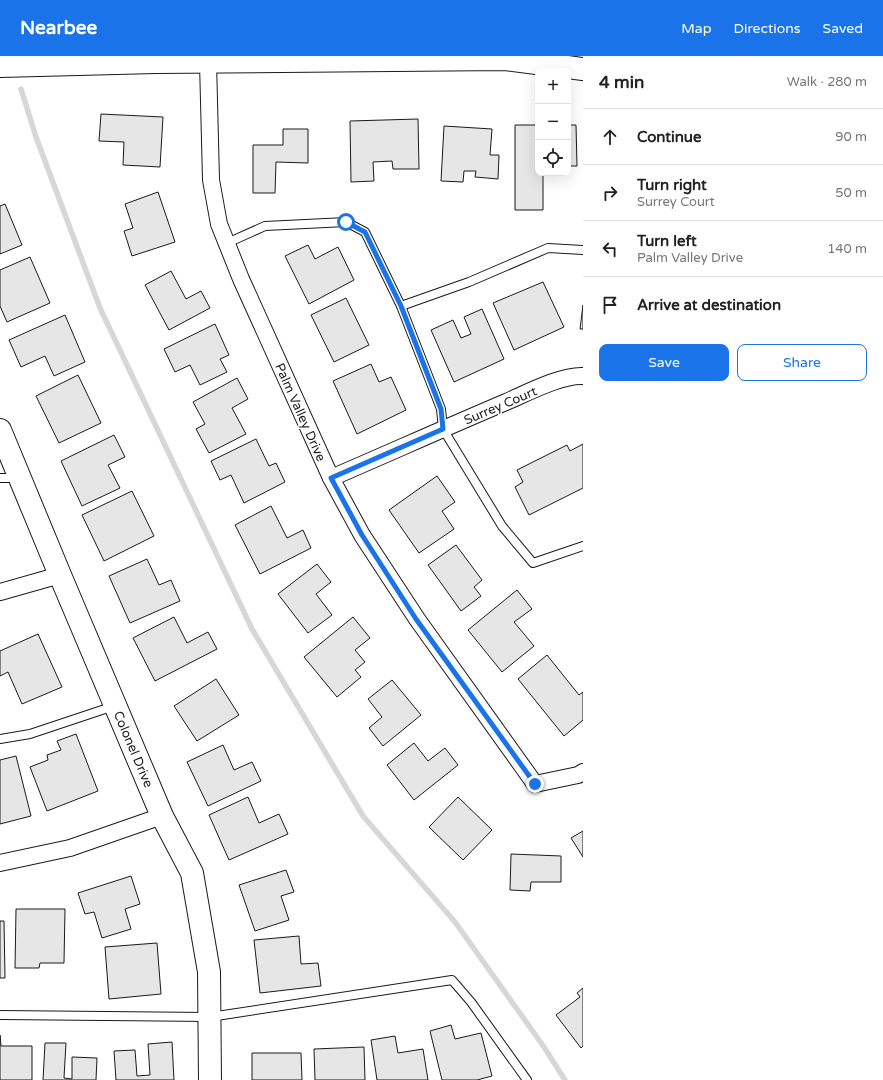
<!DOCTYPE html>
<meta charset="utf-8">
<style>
:root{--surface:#fff;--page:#f2f2f2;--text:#222;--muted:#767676;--line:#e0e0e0;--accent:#1a73e8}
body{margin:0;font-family:"Varela Round",sans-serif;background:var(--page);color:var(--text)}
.controls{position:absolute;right:12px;top:12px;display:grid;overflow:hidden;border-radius:8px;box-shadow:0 4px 16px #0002}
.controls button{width:36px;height:36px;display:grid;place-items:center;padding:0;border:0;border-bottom:1px solid var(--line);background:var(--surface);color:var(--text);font:20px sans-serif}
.stop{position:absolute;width:12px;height:12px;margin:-9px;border:3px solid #1a73e8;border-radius:50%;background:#fff}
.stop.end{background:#1a73e8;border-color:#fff;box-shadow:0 1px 4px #0008}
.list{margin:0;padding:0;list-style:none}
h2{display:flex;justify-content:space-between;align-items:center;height:52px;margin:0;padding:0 16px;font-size:17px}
h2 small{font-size:13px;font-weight:400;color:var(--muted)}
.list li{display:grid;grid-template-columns:26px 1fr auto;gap:12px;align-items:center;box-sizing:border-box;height:56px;padding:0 16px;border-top:1px solid var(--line)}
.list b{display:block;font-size:15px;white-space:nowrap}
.list p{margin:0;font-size:13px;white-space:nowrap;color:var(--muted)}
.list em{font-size:13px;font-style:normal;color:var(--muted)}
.actions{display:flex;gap:8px;padding:12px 16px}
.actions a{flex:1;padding:9px 0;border:1px solid var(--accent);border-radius:8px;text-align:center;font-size:14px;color:var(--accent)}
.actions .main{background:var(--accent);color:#fff}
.icon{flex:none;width:22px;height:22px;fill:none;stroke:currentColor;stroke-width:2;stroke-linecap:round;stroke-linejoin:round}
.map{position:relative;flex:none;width:583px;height:1024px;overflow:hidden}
header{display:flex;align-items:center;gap:24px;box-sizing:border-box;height:56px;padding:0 20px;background:var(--accent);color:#fff}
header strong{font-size:19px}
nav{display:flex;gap:22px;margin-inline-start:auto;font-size:14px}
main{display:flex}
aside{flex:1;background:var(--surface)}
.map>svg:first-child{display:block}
</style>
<header>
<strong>Nearbee</strong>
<nav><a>Map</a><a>Directions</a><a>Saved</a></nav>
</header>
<main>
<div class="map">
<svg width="583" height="1024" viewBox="0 0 583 1024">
<rect width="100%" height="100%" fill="#fff"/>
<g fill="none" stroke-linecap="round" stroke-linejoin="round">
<polyline stroke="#d7d7d7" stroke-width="5.5" points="21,33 36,81 100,252 252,573 363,760 455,866 544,991 565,1024"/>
</g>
<g fill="#e6e6e6" stroke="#1a1a1a">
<polygon points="101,58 163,61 160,111 123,109 124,86 99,85"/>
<polygon points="418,63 419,113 393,113 392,105 373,106 374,125 351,126 350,65"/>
<polygon points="515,69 538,69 538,117 543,117 543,154 515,154"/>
<polygon points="568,69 576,69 577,110 568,110"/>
<polygon points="444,70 492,73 490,99 499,99 498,123 475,121 476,115 464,115 463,126 441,125"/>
<polygon points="283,73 308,73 308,107 276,106 275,137 253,137 253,89 283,89"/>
<polygon points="158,136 175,186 132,200 124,175 133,172 125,148"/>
<polygon points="5,148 22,189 0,198 0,150"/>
<polygon points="308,189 315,203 338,191 354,224 309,248 285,200"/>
<polygon points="30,201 50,247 7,266 0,250 0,214"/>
<polygon points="171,215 186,243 201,235 210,252 169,274 145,229"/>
<polygon points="543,226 564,271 514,294 493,247"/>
<polygon points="346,242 369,289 334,306 311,259"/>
<polygon points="583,249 583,273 580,273"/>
<polygon points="482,253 504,303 454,326 431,274 453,264 461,282 471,278 464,261"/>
<polygon points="65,259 85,306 54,320 45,300 21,311 9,284"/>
<polygon points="215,268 229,299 220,303 227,316 200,329 190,309 175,316 164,293"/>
<polygon points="371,308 379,326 391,321 406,354 357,378 333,325"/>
<polygon points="78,319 101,367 59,387 36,340"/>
<polygon points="237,322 248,343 232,352 246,378 209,397 196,373 205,368 193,346"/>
<polygon points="114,379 125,401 108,409 120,432 82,450 61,405"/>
<polygon points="256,383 269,410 276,407 285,426 244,447 231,419 220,424 211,405"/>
<polygon points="583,388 583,432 529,459 515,431 523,426 517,414 567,389 570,395"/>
<polygon points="437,420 455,446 442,455 454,473 419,497 389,454"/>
<polygon points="132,435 154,480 104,505 82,459"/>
<polygon points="271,450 287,482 303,474 311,492 260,518 235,469"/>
<polygon points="456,489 482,524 474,531 481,540 461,555 428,509"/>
<polygon points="147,503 159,529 171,524 180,545 130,567 109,520"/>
<polygon points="317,508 331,526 316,538 332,559 308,577 278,538"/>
<polygon points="517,534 532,553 514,566 534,590 502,616 468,574"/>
<polygon points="174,561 187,587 208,576 217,593 155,625 133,582"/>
<polygon points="353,561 370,582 355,594 365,606 355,614 361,621 337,641 304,601"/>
<polygon points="38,578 62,631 22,648 8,616 0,620 0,595"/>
<polygon points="547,599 579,639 583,636 583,664 564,680 518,623"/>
<polygon points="216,623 239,659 197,685 174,650"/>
<polygon points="392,624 421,659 383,690 369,672 382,661 368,643"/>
<polygon points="76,678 98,735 47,755 30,711 48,704 47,699 61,694 57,685"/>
<polygon points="414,687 428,705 445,692 458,709 414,744 387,709"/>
<polygon points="223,689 234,714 252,706 261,725 208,750 187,706"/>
<polygon points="16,700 31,760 0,768 0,704"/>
<polygon points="248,741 259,767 279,758 288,778 229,804 209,759"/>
<polygon points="458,741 492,774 463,804 429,771"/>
<polygon points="583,775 583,801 571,782"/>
<polygon points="511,798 561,800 561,826 531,826 530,835 510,834"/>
<polygon points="286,814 294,836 281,840 289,864 255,875 239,829"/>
<polygon points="131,820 140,848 125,853 131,873 102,882 94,856 85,858 78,837"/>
<polygon points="16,853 65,853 64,907 40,907 39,912 15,912"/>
<polygon points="0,865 4,865 5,922 0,922"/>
<polygon points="299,880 301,908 318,907 321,930 260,937 254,884"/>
<polygon points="157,887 161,938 109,943 105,891"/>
<polygon points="583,932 583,990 581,992 556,959 580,941 577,937"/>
<polygon points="451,969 455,983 481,977 492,1020 477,1024 442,1024 430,975"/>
<polygon points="0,979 1,990 32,990 32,1024 0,1024"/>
<polygon points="395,980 398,997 423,993 428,1024 377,1024 371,984"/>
<polygon points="172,986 174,1024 116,1024 114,995 135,994 137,1020 150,1019 148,988"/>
<polygon points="45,987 66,987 64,1022 72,1023 72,1001 97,1002 96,1024 43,1024"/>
<polygon points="364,991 365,1024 315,1024 314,993"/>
<polygon points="252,997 301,997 302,1024 252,1024"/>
</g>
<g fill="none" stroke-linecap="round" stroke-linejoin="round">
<defs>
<g id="lane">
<polyline points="227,187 265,170 346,166 365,176 401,250 441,353 443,373 502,470 533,507 583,490"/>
<polyline points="401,250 469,226 548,192 583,194"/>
<polyline points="0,422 17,422"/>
<polyline points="0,683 30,678 114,650"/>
<polyline points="0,959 210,961 452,924 471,946 527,1024"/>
</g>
<g id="street">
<polyline points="208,6 211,124 219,168 241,223 331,422 362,479 417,563 535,728 578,719 583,716"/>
<path d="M331,422C389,397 447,371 506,346C527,337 561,319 583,320"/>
<polyline points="0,536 60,519"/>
<polyline points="0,807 70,792 162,760"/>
</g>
<g id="secondary">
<polyline points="0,10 156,6 505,3 583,13"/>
<polyline points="0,374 60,519 162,760 192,817 209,916 210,1024"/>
</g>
</defs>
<use href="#lane" stroke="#1a1a1a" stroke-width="10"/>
<use href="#street" stroke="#1a1a1a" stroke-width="18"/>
<use href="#secondary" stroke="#1a1a1a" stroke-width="24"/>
<use href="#lane" stroke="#fff" stroke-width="8"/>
<use href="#street" stroke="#fff" stroke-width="16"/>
<use href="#secondary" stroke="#fff" stroke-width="22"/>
</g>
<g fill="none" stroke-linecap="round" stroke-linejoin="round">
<polyline stroke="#1a73e8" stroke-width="5" points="346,166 365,176 401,250 441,353 443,373 331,422 362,479 416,563 535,728"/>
</g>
<g text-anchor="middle" stroke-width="3" stroke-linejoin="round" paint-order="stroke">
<g font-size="13" fill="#1a1a1a" stroke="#fff">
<text transform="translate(500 349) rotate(-23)" y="5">Surrey Court</text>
<text transform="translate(301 356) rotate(66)" y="5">Palm Valley Drive</text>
<text transform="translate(134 693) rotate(67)" y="5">Colonel Drive</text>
</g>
</g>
</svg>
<div class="controls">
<button>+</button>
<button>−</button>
<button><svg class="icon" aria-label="locate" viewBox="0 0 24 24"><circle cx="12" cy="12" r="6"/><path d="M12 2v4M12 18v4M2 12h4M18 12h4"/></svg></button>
</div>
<div class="stop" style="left:346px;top:166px"></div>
<div class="stop end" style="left:535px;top:728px"></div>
</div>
<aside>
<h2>4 min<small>Walk · 280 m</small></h2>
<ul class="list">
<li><svg class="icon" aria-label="ahead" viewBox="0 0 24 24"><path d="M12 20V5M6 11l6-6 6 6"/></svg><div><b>Continue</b></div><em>90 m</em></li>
<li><svg class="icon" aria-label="right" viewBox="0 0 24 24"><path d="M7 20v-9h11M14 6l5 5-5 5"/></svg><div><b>Turn right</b><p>Surrey Court</p></div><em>50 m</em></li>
<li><svg class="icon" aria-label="left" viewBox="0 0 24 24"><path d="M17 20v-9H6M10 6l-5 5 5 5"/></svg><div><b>Turn left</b><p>Palm Valley Drive</p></div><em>140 m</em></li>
<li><svg class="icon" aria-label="arrive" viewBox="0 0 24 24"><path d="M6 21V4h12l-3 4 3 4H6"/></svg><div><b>Arrive at destination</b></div></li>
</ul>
<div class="actions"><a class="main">Save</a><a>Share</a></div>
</aside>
</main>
